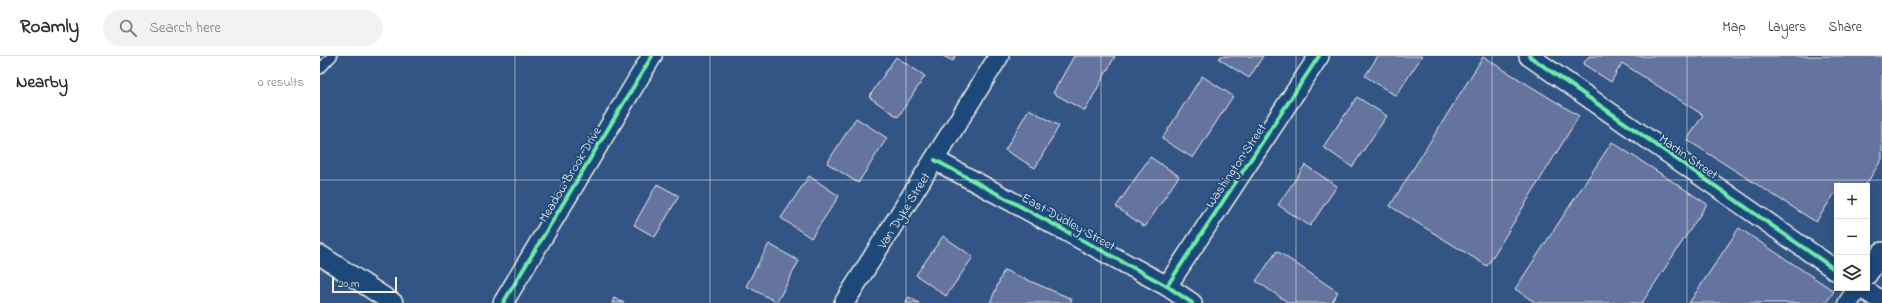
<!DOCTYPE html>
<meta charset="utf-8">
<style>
:root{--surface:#fff;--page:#f2f2f3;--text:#2b2b33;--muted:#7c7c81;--line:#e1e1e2}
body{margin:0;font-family:"Indie Flower",sans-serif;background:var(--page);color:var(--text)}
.controls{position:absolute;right:12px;bottom:12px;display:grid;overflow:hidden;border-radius:0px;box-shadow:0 2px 6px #0003}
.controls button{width:36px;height:36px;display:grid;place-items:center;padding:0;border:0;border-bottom:1px solid var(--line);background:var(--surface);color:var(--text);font:20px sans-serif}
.scale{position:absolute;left:12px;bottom:10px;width:65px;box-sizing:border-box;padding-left:4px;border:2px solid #f4f1e8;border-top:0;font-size:11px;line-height:14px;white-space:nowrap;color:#f4f1e8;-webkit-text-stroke:3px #1f4a7a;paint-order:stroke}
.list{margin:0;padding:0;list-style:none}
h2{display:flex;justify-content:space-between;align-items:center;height:52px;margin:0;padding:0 16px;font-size:17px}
h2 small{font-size:13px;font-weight:400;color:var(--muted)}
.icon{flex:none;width:22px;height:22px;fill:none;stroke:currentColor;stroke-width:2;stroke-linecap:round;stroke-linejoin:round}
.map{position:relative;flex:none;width:1562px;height:247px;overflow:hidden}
header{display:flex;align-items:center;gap:24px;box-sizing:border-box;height:56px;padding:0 20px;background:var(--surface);border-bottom:1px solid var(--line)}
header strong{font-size:19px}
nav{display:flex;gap:22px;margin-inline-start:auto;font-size:14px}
.search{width:280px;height:36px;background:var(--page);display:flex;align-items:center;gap:10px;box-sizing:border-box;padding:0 14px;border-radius:22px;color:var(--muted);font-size:15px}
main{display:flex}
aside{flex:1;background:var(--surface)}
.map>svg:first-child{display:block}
</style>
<header>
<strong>Roamly</strong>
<div class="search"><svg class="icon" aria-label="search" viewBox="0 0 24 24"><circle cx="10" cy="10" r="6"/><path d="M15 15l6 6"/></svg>Search here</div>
<nav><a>Map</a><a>Layers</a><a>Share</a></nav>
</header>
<main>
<aside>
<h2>Nearby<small>0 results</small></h2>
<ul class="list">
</ul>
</aside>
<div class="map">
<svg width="1562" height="247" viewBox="0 0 1562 247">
<rect width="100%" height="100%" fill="#335585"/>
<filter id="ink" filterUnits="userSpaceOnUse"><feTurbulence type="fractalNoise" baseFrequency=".025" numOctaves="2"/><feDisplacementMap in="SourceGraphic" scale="8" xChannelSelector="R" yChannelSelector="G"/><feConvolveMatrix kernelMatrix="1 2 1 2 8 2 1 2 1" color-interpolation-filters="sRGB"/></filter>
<g filter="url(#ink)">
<g fill="#65739f" stroke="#f4f1e8">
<polygon points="623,0 635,0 633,5"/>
<polygon points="754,0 795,0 765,55 733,37"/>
<polygon points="901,0 943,0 929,22 899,3"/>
<polygon points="1058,0 1102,0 1076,40 1045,20"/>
<polygon points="1269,0 1562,0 1562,103 1545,130 1525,130 1521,127 1517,130 1517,134 1496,166 1367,84 1383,59 1302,7 1291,26 1263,8"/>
<polygon points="576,1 605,20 578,61 549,41"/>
<polygon points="1163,1 1259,60 1167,210 1070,150"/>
<polygon points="882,20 913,40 873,102 842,83"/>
<polygon points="1037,41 1067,60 1032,111 1003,91"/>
<polygon points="709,53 739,70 715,112 685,94"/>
<polygon points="536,62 567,82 538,127 507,107"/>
<polygon points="1292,86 1387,148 1322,247 1216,247 1195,233"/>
<polygon points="830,101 859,120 825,171 796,151"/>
<polygon points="985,109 1017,130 990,170 958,149"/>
<polygon points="489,120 519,140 491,182 461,162"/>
<polygon points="337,128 359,140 335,181 314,169"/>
<polygon points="1419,172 1514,235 1506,247 1369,247"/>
<polygon points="623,180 653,201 626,240 596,219"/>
<polygon points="449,188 479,205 457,246 426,230"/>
<polygon points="957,195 1018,236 1011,247 969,247 936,225"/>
<polygon points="684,214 752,243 750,247 670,247"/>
<polygon points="589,241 599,247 585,247"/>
<polygon points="294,242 304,247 292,247"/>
</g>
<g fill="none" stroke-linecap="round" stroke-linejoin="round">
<defs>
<polyline id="lane" points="0,13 12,0"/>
<g id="street">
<polyline points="1209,0 1517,215"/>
<polyline points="615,104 847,230 872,247"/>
<polyline points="0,199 73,247"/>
<polyline points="1547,219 1562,196"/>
<polyline points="847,230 999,0"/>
<polyline points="1541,232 1562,245"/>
<polyline points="183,247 332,0"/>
<polyline points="524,247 679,0"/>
<polyline points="1528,247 1538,232"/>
</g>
</defs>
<use href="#lane" stroke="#f4f1e8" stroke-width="12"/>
<use href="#street" stroke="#f4f1e8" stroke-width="22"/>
<use href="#lane" stroke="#1f4a7a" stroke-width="9"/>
<use href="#street" stroke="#1f4a7a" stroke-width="19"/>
<defs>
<g id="cycleway">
<polyline points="1209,0 1517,215"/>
<polyline points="615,104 847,230 872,247"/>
<polyline points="847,230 999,0"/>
<polyline points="183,247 332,0"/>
</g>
</defs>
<use href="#cycleway" stroke="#1f4a7a" stroke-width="6"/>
<use href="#cycleway" stroke="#6deda7" stroke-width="4"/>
</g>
</g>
<path fill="none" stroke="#f4f1e8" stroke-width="1" stroke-opacity="0.55" d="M195,0V247M390,0V247M586,0V247M781,0V247M976,0V247M1172,0V247M1367,0V247M0,124H1562"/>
<g text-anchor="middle" stroke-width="4" stroke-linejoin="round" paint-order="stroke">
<g font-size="13" fill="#f4f1e8" stroke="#1f4a7a">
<text transform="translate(1369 100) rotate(35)" y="5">Martin Street</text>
<text transform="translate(915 109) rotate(-56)" y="5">Washington Street</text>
<text transform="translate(249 118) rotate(-59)" y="5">Meadow Brook Drive</text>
<text transform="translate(583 154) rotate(-58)" y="5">Van Dyke Street</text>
<text transform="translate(749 165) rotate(29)" y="5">East Dudley Street</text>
</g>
</g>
</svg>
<div class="controls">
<button>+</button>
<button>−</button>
<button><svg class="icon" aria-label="layers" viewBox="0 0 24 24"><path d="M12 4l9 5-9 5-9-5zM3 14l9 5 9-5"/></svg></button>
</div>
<div class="scale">20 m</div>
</div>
</main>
